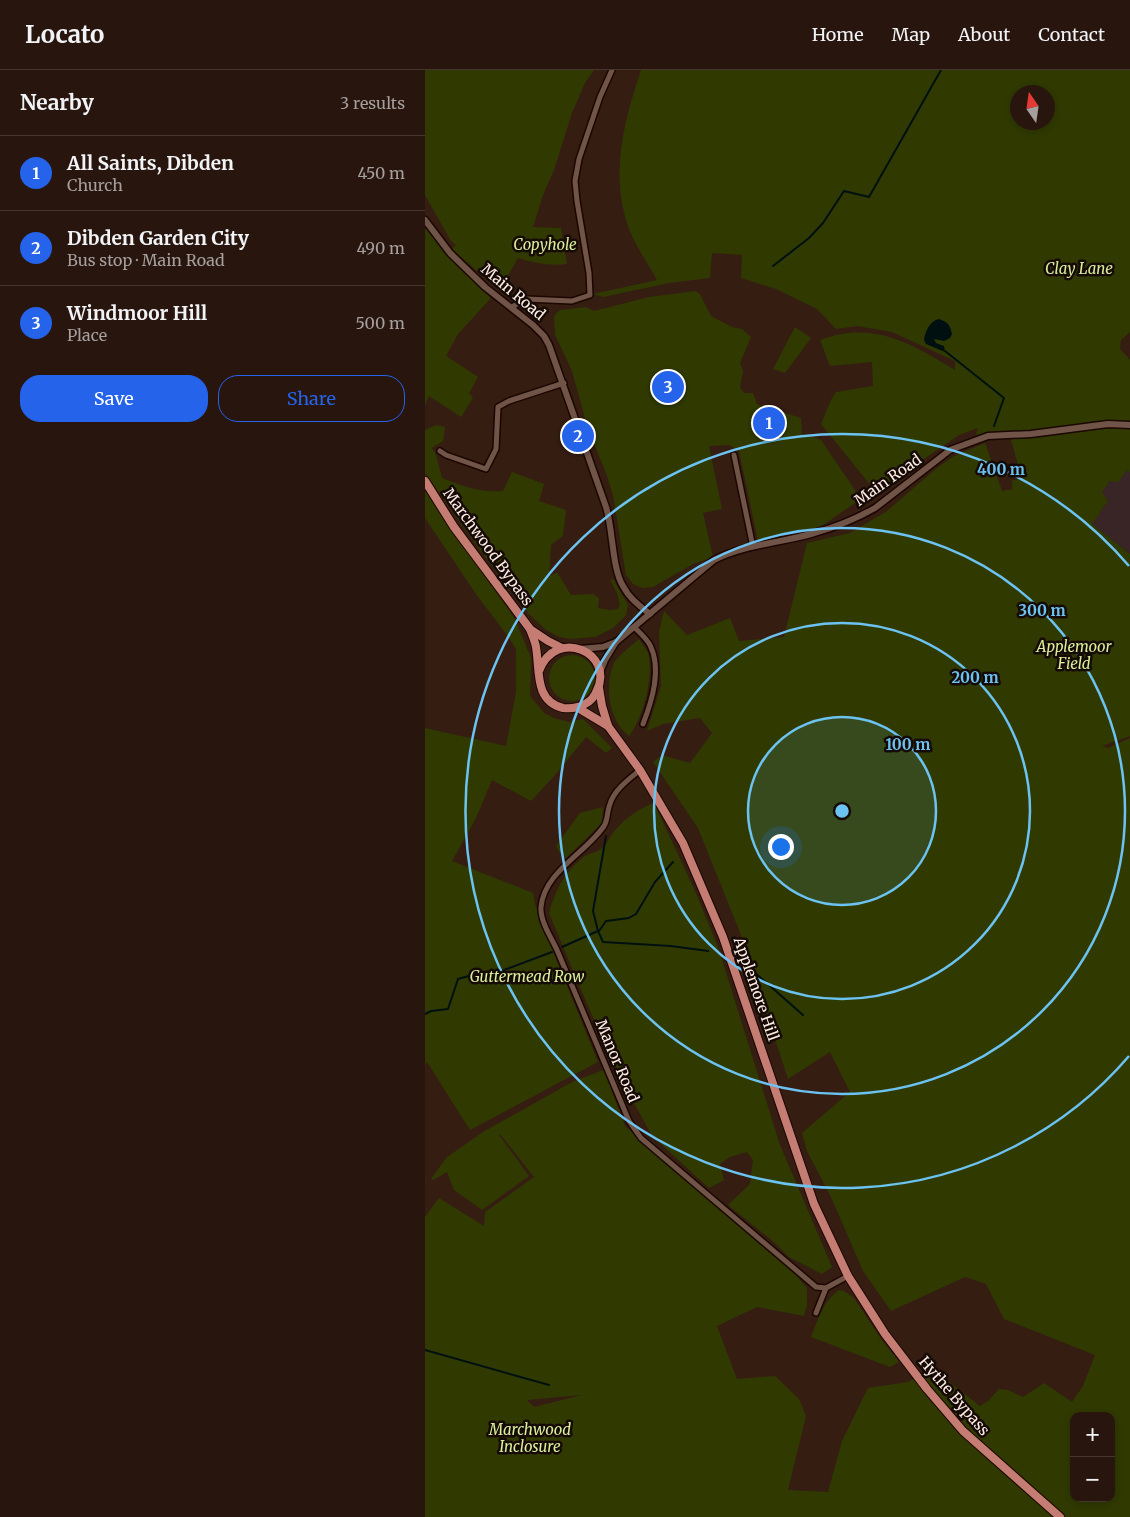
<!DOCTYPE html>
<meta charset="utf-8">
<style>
:root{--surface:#28160e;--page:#301f17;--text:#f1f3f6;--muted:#a59f9e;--line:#44352e;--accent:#2563eb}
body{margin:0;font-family:Merriweather,serif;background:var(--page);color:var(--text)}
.controls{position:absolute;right:15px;bottom:15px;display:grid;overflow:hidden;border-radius:10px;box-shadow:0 2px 12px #0003}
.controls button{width:45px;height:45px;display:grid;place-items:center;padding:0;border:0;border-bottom:1px solid var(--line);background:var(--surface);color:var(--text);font:25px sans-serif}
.compass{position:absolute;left:585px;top:15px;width:45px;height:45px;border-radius:50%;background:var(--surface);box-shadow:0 2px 12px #0003;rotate:347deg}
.you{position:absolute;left:355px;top:776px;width:18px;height:18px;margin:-12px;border:4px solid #fff;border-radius:50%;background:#1a73e8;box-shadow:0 0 0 8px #1a73e833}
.badge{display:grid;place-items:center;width:32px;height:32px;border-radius:50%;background:var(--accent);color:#fff;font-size:16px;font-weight:700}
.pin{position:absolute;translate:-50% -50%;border:2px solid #fff;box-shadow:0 1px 5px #0006}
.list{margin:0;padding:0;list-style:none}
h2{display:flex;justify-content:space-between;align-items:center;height:65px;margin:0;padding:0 20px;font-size:21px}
h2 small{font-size:16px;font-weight:400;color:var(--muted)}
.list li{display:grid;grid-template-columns:32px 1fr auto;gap:15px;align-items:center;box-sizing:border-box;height:75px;padding:0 20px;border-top:1px solid var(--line)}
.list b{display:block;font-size:19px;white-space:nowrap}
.list p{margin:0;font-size:16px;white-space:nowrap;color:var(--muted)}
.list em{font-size:16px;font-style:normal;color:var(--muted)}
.actions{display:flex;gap:10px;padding:15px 20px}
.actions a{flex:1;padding:11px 0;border:1px solid var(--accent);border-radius:20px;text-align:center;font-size:18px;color:var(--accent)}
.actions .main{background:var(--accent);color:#fff}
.map{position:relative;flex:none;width:705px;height:1447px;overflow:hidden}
header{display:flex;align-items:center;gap:30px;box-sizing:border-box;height:70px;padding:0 25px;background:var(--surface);border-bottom:1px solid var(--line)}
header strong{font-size:24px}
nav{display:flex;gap:28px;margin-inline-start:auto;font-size:18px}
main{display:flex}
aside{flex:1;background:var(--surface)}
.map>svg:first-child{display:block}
</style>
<header>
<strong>Locato</strong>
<nav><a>Home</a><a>Map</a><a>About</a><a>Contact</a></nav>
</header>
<main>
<aside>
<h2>Nearby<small>3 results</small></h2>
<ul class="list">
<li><span class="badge">1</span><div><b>All Saints, Dibden</b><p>Church</p></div><em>450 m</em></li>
<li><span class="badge">2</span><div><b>Dibden Garden City</b><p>Bus stop · Main Road</p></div><em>490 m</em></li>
<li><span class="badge">3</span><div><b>Windmoor Hill</b><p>Place</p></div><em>500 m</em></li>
</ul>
<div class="actions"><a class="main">Save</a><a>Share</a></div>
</aside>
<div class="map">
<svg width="705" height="1447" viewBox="0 0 705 1447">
<rect width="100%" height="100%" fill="#351d12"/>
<polygon fill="#392526" points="702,400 705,403 705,484 667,454 683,431 676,422 686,411"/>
<g fill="#303a00" fill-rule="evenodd">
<path d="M0,0H169L160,13L147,43L129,100L118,125L108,157L136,158L142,194C125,196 109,193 93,188L77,216L90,226H81L27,179L31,175L26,171L0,125Z"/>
<path d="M216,0H705V262L696,270L695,279L705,290V403L702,400L693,412L685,411L677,422L683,431L667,454L705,484V666L677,676L683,678L705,668V1447H0V1147L14,1128L59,1156L60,1142L109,1107L75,1064L74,1065L104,1106L57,1140L29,1120L22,1102L8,1110L6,1109L22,1087L58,1062L149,1011L179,1000L200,1056L241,1089L370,1204L382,1218V1236L379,1246L332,1237L292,1256L312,1309L350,1306L374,1329L381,1346L363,1420L403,1422L417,1371L443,1318L483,1312L509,1297L517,1306L555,1336L563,1331L574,1319L583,1320L598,1327L619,1313L647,1332L658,1316L670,1285L579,1249L561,1214L540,1207L466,1241L438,1201L406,1127L382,1081L377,1063L425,1022L405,982L363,1009L318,870L273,758L228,692L237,685L265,693L287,663L275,648L238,654L222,661L236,616L234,562L239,541L262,565L305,548L314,571L359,567L382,473L425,463L462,441L512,398L529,386L560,373L577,421L587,419V410L597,409L585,366L648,358L616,359L551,365L553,358L534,365L451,422L396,354L406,330L411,322L448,316L447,292L405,296L395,270C447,250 486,273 530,300V291L467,262L433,256L411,259L392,239L351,219L316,208L317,185L287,183L285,208L244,213L178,227L168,224L232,210C224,195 214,181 207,166C183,111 198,54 216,0ZM592,22H622V52H592ZM157,1325L109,1337L102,1330ZM649,1346H686V1428H649Z"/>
<polygon points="0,157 34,198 66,228 33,264 21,286 53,307 44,323 48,328 36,347 4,326 0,335"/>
<polygon points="270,221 275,224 286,246 307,257 317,259 326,267 315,293 318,301 315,317 319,323 328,323 332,334 376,348 377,366 389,367 396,370 436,429 398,455 385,460 333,471 314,381 304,375 284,376 297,439 278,443 288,487 268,494 228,517 218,518 208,514 201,505 188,425 181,403 163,359 147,301 130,265 129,246 135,240 161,237 169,241 224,227"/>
<polygon points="370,257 386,268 360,303 348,299"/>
<path d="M11,355L20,357L18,371L7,378L11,385L17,408C37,416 56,423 78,421L87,402L119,414L114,431L141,440L138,466L126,475L124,507L132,502L146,525L168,524L174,528L173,538L185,540L193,539L195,534L192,523L185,510L188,509L203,535L201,545L188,558L170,567L145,569L132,566L120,559L104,544L81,514L54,479L0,403V360Z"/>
<polygon points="0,419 90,549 106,588 105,626 119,643 129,648 144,652 158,649 187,678 181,683 161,667 130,705 106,731 67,710 51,748 27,791 108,823 110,834 123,869 173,992 45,1060 2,992 0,995 0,658 81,676 91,622 91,579 82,565 53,527 0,448"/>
<path d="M214,569C217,574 223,581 224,586C228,610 218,648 204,666C184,651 179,616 189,593C192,586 208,575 214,569Z"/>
<circle cx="147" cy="608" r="23"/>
<path d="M229,733L270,821L293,877L355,1075L407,1197L397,1204L364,1187L349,1172L303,1135L325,1114L328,1090L322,1082L305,1087L295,1094L299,1110L284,1118L227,1066L197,1011L163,936L124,843C131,819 139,802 160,786C166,783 173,782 177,778C184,771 187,762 194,756C203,746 216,738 229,733Z"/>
<polygon points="178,737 177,753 141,788 135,783 131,776 155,743"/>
<path d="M414,1220L419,1221L429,1228L456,1269L474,1292L465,1297L386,1267C393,1250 398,1231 414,1220Z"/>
</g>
<path fill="#001011" d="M514,249C523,252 525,255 527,264L525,268L519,271L509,269L511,273L519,276L520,282L501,274L499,270C500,261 505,251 514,249Z"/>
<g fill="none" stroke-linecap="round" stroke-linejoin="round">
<g stroke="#001011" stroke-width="2">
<polyline points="348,196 384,168 398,153 419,121 444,127 516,0"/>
<polyline points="520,281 579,328 569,356"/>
<polyline points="173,861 168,841 181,766"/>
<polyline points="174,861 181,851 204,848 211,844 230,812 248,792"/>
<polyline points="137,877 173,861 178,872 246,876 283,881"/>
<polyline points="320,894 378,945"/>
<polyline points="0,944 6,941 23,939 33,909 47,905 63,906 127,882"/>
<polyline points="0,1280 124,1315"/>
</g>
<defs>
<g id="minor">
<polyline points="87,237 101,229 147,231 165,225 164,203 152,131 150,111 154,89 175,27 187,0"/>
<polyline points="15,381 21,385 61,399 71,379 73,337 84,331 139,313"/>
<polyline points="309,385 328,477"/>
<path d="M209,557C215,563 221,568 225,575C237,599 227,631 218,654"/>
<path d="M215,700C204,709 189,720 185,734C182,741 183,750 179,756C161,783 119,802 116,837C115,851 126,867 132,880L204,1051L216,1068L391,1217L401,1218L423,1206"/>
<polyline points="391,1243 401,1218"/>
</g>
<g id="tertiary">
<path d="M0,150L25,183L60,217L108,255L119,266L124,275L181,437C188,459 187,499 198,516C204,528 215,536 225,544"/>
<path d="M155,579L178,577L191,572L289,490C319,475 353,473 386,464C408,458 431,449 450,438L525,380L563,366L606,364L683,354L705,355"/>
<polyline points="175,602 180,590 191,572"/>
</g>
<g id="primary">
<polyline points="0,411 29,457 105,559 123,571 137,578"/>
<path d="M105,559C107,565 110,571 111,577C115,600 109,631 138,638C146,639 153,638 160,634C166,631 170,626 172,620C190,583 131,556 114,601"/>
<polyline points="174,618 177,636 183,656 215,700 258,773 298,867 389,1134 423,1206 460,1264 502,1319 538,1361 635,1447"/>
<polyline points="153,638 183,656"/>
</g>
</defs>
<use href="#minor" stroke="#1c0601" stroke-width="8"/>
<use href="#tertiary" stroke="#1c0601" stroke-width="9"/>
<use href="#primary" stroke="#1c0601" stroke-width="10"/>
<use href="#minor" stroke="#705447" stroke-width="5"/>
<use href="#tertiary" stroke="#705447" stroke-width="6"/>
<use href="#primary" stroke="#c57d73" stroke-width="8"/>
</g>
<circle cx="417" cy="741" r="94" fill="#6cc3f2" fill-opacity=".12"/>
<g fill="none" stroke="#6cc3f2" stroke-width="2.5">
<circle cx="417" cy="741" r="94"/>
<circle cx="417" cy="741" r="188"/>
<circle cx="417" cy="741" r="283"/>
<path d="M704 986A377 377 0 1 1 704 496"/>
</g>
<g text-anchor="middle" stroke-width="5" stroke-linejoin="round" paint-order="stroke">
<g font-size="15" font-style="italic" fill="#daef9a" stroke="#150a06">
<text x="120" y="180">Copyhole</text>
<text x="654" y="204">Clay Lane</text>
<text x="649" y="582">Applemoor<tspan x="649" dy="17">Field</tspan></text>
<text x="102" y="912">Guttermead Row</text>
<text x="105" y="1365">Marchwood<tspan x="105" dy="17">Inclosure</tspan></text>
</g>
<g font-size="15" fill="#feede5" stroke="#150a06">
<text transform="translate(88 222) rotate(40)" y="5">Main Road</text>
<text transform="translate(463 410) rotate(-35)" y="5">Main Road</text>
<text transform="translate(63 477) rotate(54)" y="5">Marchwood Bypass</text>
<text transform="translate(331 919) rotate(71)" y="5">Applemore Hill</text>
<text transform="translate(192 991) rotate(67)" y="5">Manor Road</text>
<text transform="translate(529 1326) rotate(49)" y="5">Hythe Bypass</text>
</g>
</g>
<circle cx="417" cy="741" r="8" fill="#6cc3f2" stroke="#150a06" stroke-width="2.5"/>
<g font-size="15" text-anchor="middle" font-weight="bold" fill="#6cc3f2" stroke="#150a06" stroke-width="5" stroke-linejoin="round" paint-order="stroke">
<text x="576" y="405">400 m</text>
<text x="617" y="546">300 m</text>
<text x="550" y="613">200 m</text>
<text x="483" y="680">100 m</text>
</g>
</svg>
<div class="controls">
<button>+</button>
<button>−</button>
</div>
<svg class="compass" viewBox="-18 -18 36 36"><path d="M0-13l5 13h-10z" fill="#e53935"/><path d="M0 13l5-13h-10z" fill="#a59f9e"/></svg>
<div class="you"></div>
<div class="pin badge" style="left:344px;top:353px">1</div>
<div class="pin badge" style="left:153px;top:366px">2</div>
<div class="pin badge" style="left:243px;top:317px">3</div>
</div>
</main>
